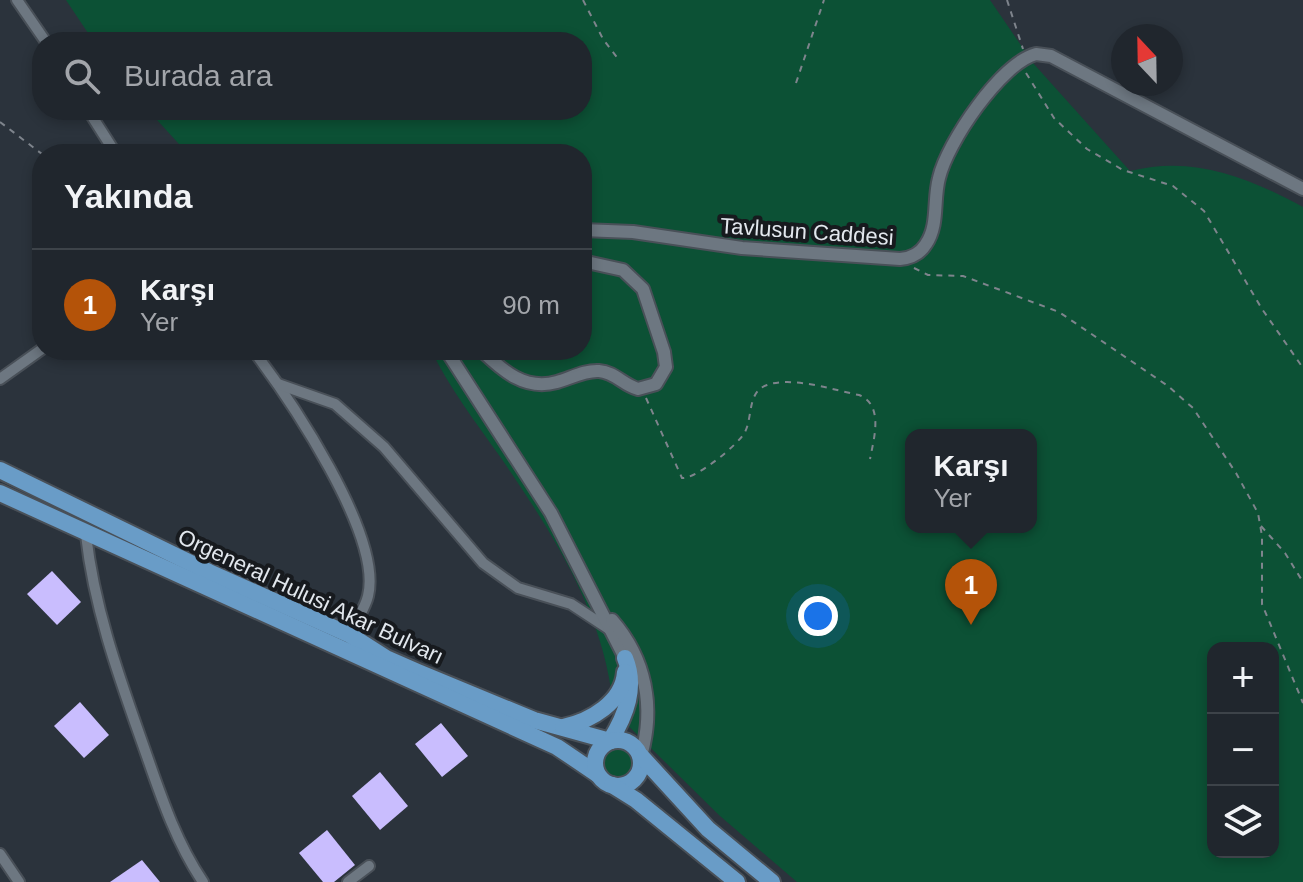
<!DOCTYPE html>
<html lang="tr">
<meta charset="utf-8">
<style>
:root{--surface:#20262d;--page:#2d3239;--text:#f1f3f6;--muted:#a2a5aa;--line:#3d4349;--accent:#b45309}
body{margin:0;font-family:Arial,sans-serif;background:var(--page);color:var(--text)}
.controls{position:absolute;right:24px;bottom:24px;display:grid;overflow:hidden;border-radius:16px;box-shadow:0 4px 12px #0003}
.controls button{width:72px;height:72px;display:grid;place-items:center;padding:0;border:0;border-bottom:2px solid var(--line);background:var(--surface);color:var(--text);font:40px sans-serif}
.compass{position:absolute;left:1111px;top:24px;width:72px;height:72px;border-radius:50%;background:var(--surface);box-shadow:0 4px 12px #0003;rotate:338deg}
.you{position:absolute;left:818px;top:616px;width:28px;height:28px;margin:-20px;border:6px solid #fff;border-radius:50%;background:#1a73e8;box-shadow:0 0 0 12px #1a73e833}
.badge{display:grid;place-items:center;width:52px;height:52px;border-radius:50%;background:var(--accent);color:#fff;font-size:26px;font-weight:700}
.pin{position:absolute;translate:-50% -66px;filter:drop-shadow(0 2px 4px #0008)}
.pin::after{content:'';position:absolute;top:42px;width:28px;height:24px;background:inherit;clip-path:polygon(0 0,100% 0,50% 100%)}
.popup{position:absolute;left:905px;top:429px;width:132px;height:104px;box-sizing:border-box;display:grid;place-content:center;border-radius:16px;background:var(--surface);filter:drop-shadow(0 2px 6px #0005);font-size:26px;white-space:nowrap;color:var(--muted)}
.popup b{font-size:30px;color:var(--text)}
.popup::after{content:'';position:absolute;left:50%;top:100%;margin-left:-16px;border:16px solid transparent;border-top-color:var(--surface)}
.list{margin:0;padding:0;list-style:none}
h2{display:flex;justify-content:space-between;align-items:center;height:104px;margin:0;padding:0 32px;font-size:34px}
h2 small{font-size:26px;font-weight:400;color:var(--muted)}
.list li{display:grid;grid-template-columns:52px 1fr auto;gap:24px;align-items:center;box-sizing:border-box;height:112px;padding:0 32px;border-top:2px solid var(--line)}
.list b{display:block;font-size:30px;white-space:nowrap}
.list p{margin:0;font-size:26px;white-space:nowrap;color:var(--muted)}
.list em{font-size:26px;font-style:normal;color:var(--muted)}
.icon{flex:none;width:44px;height:44px;fill:none;stroke:currentColor;stroke-width:2;stroke-linecap:round;stroke-linejoin:round}
.map{position:relative;flex:none;width:1303px;height:882px;overflow:hidden}
.search{position:absolute;background:var(--surface);box-shadow:0 4px 12px #0003;left:32px;top:32px;width:560px;height:88px;display:flex;align-items:center;gap:20px;box-sizing:border-box;padding:0 28px;border-radius:32px;color:var(--muted);font-size:30px}
.panel{position:absolute;background:var(--surface);box-shadow:0 4px 12px #0003;left:32px;top:144px;width:560px;height:216px;border-radius:32px}
.map>svg:first-child{display:block}
</style>
<div class="map">
<svg width="1303" height="882" viewBox="0 0 1303 882">
<rect width="100%" height="100%" fill="#2b333c"/>
<g fill="#0c5135" fill-rule="evenodd">
<path d="M66,0H990L1033,63L1130,171C1194,155 1247,177 1303,207V882H797L720,816L602,700L611,689C598,603 549,528 501,458C476,423 450,389 431,350H582V154H188L148,110H582V42H94ZM911,435H1031V527H911ZM1213,648H1273V852H1213Z"/>
<circle cx="619" cy="762" r="19"/>
</g>
<g fill="#c9bdfe">
<polygon points="52,571 81,602 57,625 27,594"/>
<polygon points="80,702 109,735 84,758 54,726"/>
<polygon points="441,723 468,756 442,777 415,744"/>
<polygon points="380,772 408,806 380,830 352,796"/>
<polygon points="327,830 355,865 334,882 323,882 299,853"/>
<polygon points="142,860 160,882 110,882"/>
</g>
<g fill="none" stroke-linecap="round" stroke-linejoin="round">
<defs>
<g id="minor">
<polyline points="17,0 46,42"/>
<polyline points="88,110 116,154"/>
<path d="M253,350C289,398 383,535 368,596C365,609 355,622 350,635"/>
<polyline points="0,379 42,349"/>
<polyline points="278,384 335,404 384,447 483,563 518,588 571,604 609,629"/>
<path d="M86,535C94,607 118,674 142,742C159,790 174,839 203,882"/>
<polyline points="0,854 19,882"/>
<polyline points="348,882 369,866"/>
</g>
<g id="tertiary">
<path d="M582,230L633,232L742,248L900,259C911,258 920,254 926,244C939,225 933,200 939,178C947,143 1001,63 1036,54L1051,56L1303,189"/>
<polyline points="446,350 551,513 625,658"/>
<path d="M481,350C503,371 525,391 557,382C571,378 585,370 599,371C615,372 623,385 638,389L656,384L666,367L664,352L643,289L623,270L582,261"/>
<path d="M612,620C646,659 655,707 641,756"/>
</g>
<g id="primary">
<path d="M0,470L209,572L350,635L386,658L418,672L534,720L610,741C626,715 637,687 625,658"/>
<polyline points="0,493 557,747 597,774"/>
<path d="M563,727C591,721 623,702 625,672"/>
<circle cx="618" cy="763" r="23"/>
<polyline points="641,756 708,829 772,882"/>
<polyline points="612,785 636,800 737,882"/>
</g>
</defs>
<use href="#minor" stroke="#495058" stroke-width="14"/>
<use href="#tertiary" stroke="#495058" stroke-width="16"/>
<use href="#primary" stroke="#495058" stroke-width="20"/>
<g stroke="#7e848c" stroke-width="2" stroke-dasharray="6 6" stroke-linecap="butt">
<polyline points="583,0 603,39 619,60"/>
<polyline points="1007,0 1023,49"/>
<polyline points="1026,73 1054,118 1087,149 1123,170 1173,186 1204,211 1262,309 1303,368"/>
<polyline points="796,83 824,0"/>
<polyline points="0,122 42,154"/>
<polyline points="914,268 928,275 963,276 1059,312 1168,386 1193,408 1236,473 1258,513 1262,536 1262,604 1303,703"/>
<path d="M646,398L682,478C696,479 738,445 745,432C753,416 747,392 767,385C793,376 833,390 859,395C884,405 874,438 870,459"/>
<polyline points="1261,526 1285,553 1303,582"/>
</g>
<use href="#minor" stroke="#6d7781" stroke-width="10"/>
<use href="#tertiary" stroke="#6d7781" stroke-width="12"/>
<use href="#primary" stroke="#699cc7" stroke-width="16"/>
</g>
<g text-anchor="middle" stroke-width="8" stroke-linejoin="round" paint-order="stroke">
<g font-size="22" fill="#e2e7ed" stroke="#171a1e">
<text transform="translate(807 231) rotate(4)" y="8">Tavlusun Caddesi</text>
<text transform="translate(311 596) rotate(25)" y="8">Orgeneral Hulusi Akar Bulvarı</text>
</g>
</g>
</svg>
<div class="controls">
<button>+</button>
<button>−</button>
<button><svg class="icon" aria-label="layers" viewBox="0 0 24 24"><path d="M12 4l9 5-9 5-9-5zM3 14l9 5 9-5"/></svg></button>
</div>
<svg class="compass" viewBox="-18 -18 36 36"><path d="M0-13l5 13h-10z" fill="#e53935"/><path d="M0 13l5-13h-10z" fill="#a2a5aa"/></svg>
<div class="you"></div>
<div class="pin badge" style="left:971px;top:625px">1</div>
<div class="popup"><b>Karşı</b>Yer</div>
<div class="search"><svg class="icon" aria-label="search" viewBox="0 0 24 24"><circle cx="10" cy="10" r="6"/><path d="M15 15l6 6"/></svg>Burada ara</div>
<section class="panel">
<h2>Yakında<small></small></h2>
<ul class="list">
<li><span class="badge">1</span><div><b>Karşı</b><p>Yer</p></div><em>90 m</em></li>
</ul>
</section>
</div>
